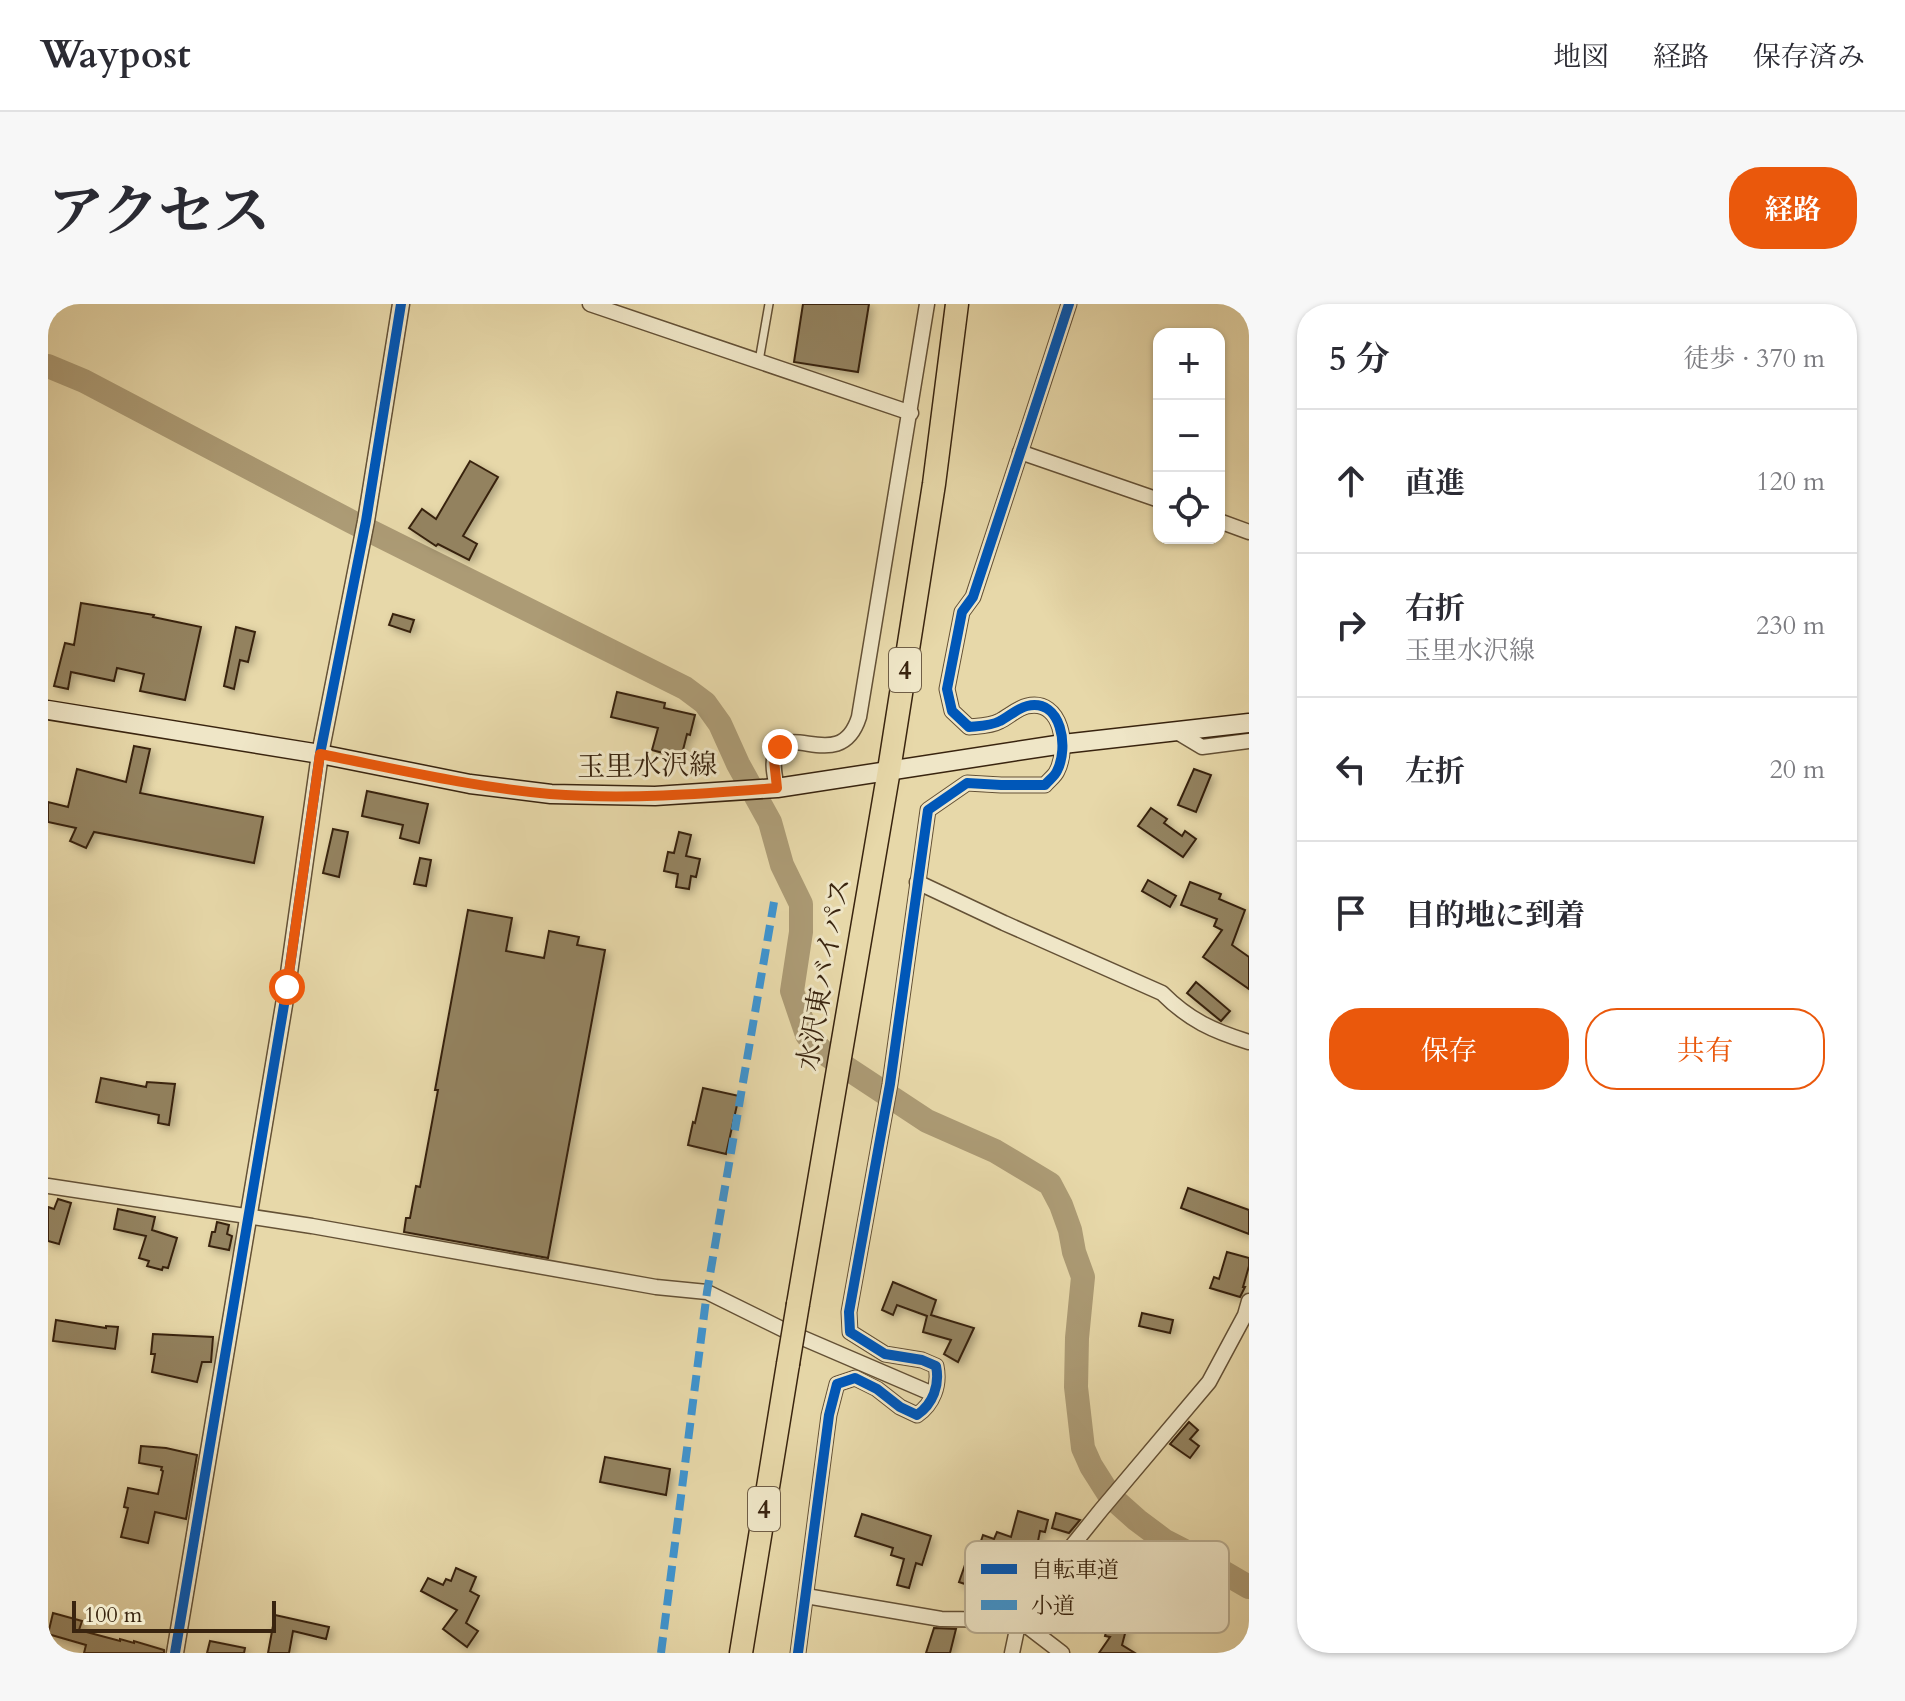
<!DOCTYPE html>
<html lang="ja">
<meta charset="utf-8">
<style>
:root{--surface:#fff;--page:#f7f7f7;--text:#2b2b33;--muted:#7c7c81;--line:#e1e1e2;--accent:#ea580c}
body{margin:0;font-family:Cardo,"Noto Serif JP",serif;background:var(--page);color:var(--text)}
.controls{position:absolute;right:24px;top:24px;display:grid;overflow:hidden;border-radius:16px;box-shadow:0 2px 6px #0004}
.controls button{width:72px;height:72px;display:grid;place-items:center;padding:0;border:0;border-bottom:2px solid var(--line);background:var(--surface);color:var(--text);font:40px sans-serif}
.scale{position:absolute;left:24px;bottom:20px;width:204px;box-sizing:border-box;padding-left:8px;border:4px solid #39240f;border-top:0;font-size:22px;line-height:28px;white-space:nowrap;color:#39240f;-webkit-text-stroke:6px #efe6c7;paint-order:stroke}
.stop{position:absolute;width:24px;height:24px;margin:-18px;border:6px solid #ea580c;border-radius:50%;background:#fff}
.stop.end{background:#ea580c;border-color:#fff;box-shadow:0 2px 8px #0008}
.list{margin:0;padding:0;list-style:none}
h2{display:flex;justify-content:space-between;align-items:center;height:104px;margin:0;padding:0 32px;font-size:34px}
h2 small{font-size:26px;font-weight:400;color:var(--muted)}
.list li{display:grid;grid-template-columns:52px 1fr auto;gap:24px;align-items:center;box-sizing:border-box;height:144px;padding:0 32px;border-top:2px solid var(--line)}
.list b{display:block;font-size:30px;white-space:nowrap}
.list p{margin:0;font-size:26px;white-space:nowrap;color:var(--muted)}
.list em{font-size:26px;font-style:normal;color:var(--muted)}
.actions{display:flex;gap:16px;padding:24px 32px}
.actions a{flex:1;padding:18px 0;border:2px solid var(--accent);border-radius:32px;text-align:center;font-size:28px;color:var(--accent)}
.actions .main{background:var(--accent);color:#fff}
.icon{flex:none;width:44px;height:44px;fill:none;stroke:currentColor;stroke-width:2;stroke-linecap:round;stroke-linejoin:round}
.map{position:relative;flex:none;width:1201px;height:1349px;overflow:hidden;border-radius:32px}
header{display:flex;align-items:center;gap:48px;box-sizing:border-box;height:112px;padding:0 40px;background:var(--surface);border-bottom:2px solid var(--line)}
header strong{font-size:38px}
nav{display:flex;gap:44px;margin-inline-start:auto;font-size:28px}
.intro{display:flex;align-items:center;justify-content:space-between;box-sizing:border-box;height:192px;padding:0 48px}
h1{margin:0;font-size:56px}
.button{padding:20px 36px;border-radius:32px;background:var(--accent);color:#fff;font-size:28px;font-weight:700}
main{display:flex;gap:48px;padding:0 48px}
aside{flex:1;background:var(--surface);border-radius:32px;box-shadow:0 2px 6px #0004}
.map>svg:first-child{display:block}
</style>
<header>
<strong>Waypost</strong>
<nav><a>地図</a><a>経路</a><a>保存済み</a></nav>
</header>
<div class="intro"><h1>アクセス</h1><a class="button">経路</a></div>
<main>
<div class="map">
<svg width="1201" height="1349" viewBox="0 0 1201 1349">
<defs>
<filter id="shadow"><feDropShadow dx="3.5" dy="3.5" stdDeviation="4" flood-color="#0004"/></filter>
</defs>
<rect width="100%" height="100%" fill="#e7d8a9"/>
<filter id="stains"><feTurbulence type="fractalNoise" baseFrequency=".0025" numOctaves="4"/><feColorMatrix values="0 0 0 0 .2 0 0 0 0 .09 0 0 0 0 .02 0 0 0 .5 -.17"/></filter>
<radialGradient id="worn" r=".72"><stop offset=".6" stop-color="#630" stop-opacity="0"/><stop offset="1" stop-color="#630" stop-opacity=".3"/></radialGradient>
<g fill="none" stroke-linecap="round" stroke-linejoin="round">
<polyline stroke="#ac9b75" stroke-width="24" points="0,62 36,77 304,218 637,384 657,399 672,420 690,460 722,518 734,561 753,600 753,628 744,687 759,731 776,749 879,817 947,847 1002,880 1013,901 1022,926 1026,948 1035,973 1029,1034 1028,1083 1035,1144 1043,1162 1062,1192 1089,1216 1117,1237 1156,1257 1201,1283"/>
</g>
<g fill="#93825f" stroke="#39240f" stroke-width="2" filter="url(#shadow)">
<polygon points="755,0 821,0 810,68 746,58"/>
<polygon points="422,157 450,173 415,232 429,240 421,256 390,240 388,242 361,224 374,205 388,215"/>
<polygon points="33,299 106,311 105,313 153,323 137,396 92,387 96,370 69,364 66,377 23,368 20,385 6,382 17,339 26,341"/>
<polygon points="345,310 366,316 362,328 341,321"/>
<polygon points="188,323 207,328 200,358 192,356 186,385 176,382"/>
<polygon points="569,388 617,399 616,404 647,411 642,431 639,430 633,454 604,446 610,424 563,413"/>
<polygon points="86,442 102,445 92,489 215,513 206,559 46,528 38,544 22,537 28,524 0,518 0,498 20,503 29,465 78,478"/>
<polygon points="1146,465 1163,471 1148,508 1130,501"/>
<polygon points="319,487 380,500 371,539 352,534 355,521 314,512"/>
<polygon points="1103,504 1119,515 1116,519 1134,532 1137,527 1148,535 1135,553 1090,522"/>
<polygon points="285,525 300,528 291,573 275,569"/>
<polygon points="631,528 643,531 638,552 652,555 648,573 643,572 641,585 628,583 630,570 616,567 620,548 626,549"/>
<polygon points="372,554 383,556 378,582 366,580"/>
<polygon points="1100,576 1128,592 1122,603 1094,587"/>
<polygon points="1142,578 1173,590 1171,595 1197,606 1184,641 1201,653 1201,685 1155,653 1174,626 1166,622 1169,615 1133,601"/>
<polygon points="420,606 464,614 458,647 496,654 501,627 531,633 529,641 557,646 500,954 356,928 358,914 362,914 368,882 372,883 390,786 387,786"/>
<polygon points="1148,678 1182,707 1173,717 1139,689"/>
<polygon points="53,774 98,783 99,778 127,780 121,821 110,819 111,811 48,798"/>
<polygon points="655,784 691,792 678,850 640,841 645,818 647,819"/>
<polygon points="1140,884 1201,906 1201,930 1133,904"/>
<polygon points="10,895 23,899 11,940 0,937 0,903 6,905"/>
<polygon points="70,905 107,913 104,926 129,934 120,964 115,963 114,966 99,962 101,957 91,954 98,932 66,925"/>
<polygon points="169,918 181,921 179,930 184,932 181,946 161,942 164,928 167,928"/>
<polygon points="1179,948 1201,954 1201,962 1195,983 1197,983 1192,993 1162,984 1166,973 1171,975"/>
<polygon points="845,978 888,996 883,1011 926,1024 910,1058 896,1050 903,1036 875,1028 879,1012 849,1001 845,1011 834,1006"/>
<polygon points="1094,1009 1125,1016 1122,1029 1091,1022"/>
<polygon points="8,1016 58,1024 58,1022 70,1023 67,1045 5,1037"/>
<polygon points="105,1030 165,1033 163,1058 154,1058 149,1078 104,1068 107,1050 103,1050"/>
<polygon points="1141,1118 1150,1126 1142,1135 1151,1142 1142,1154 1122,1140"/>
<polygon points="93,1142 118,1144 149,1151 138,1215 107,1208 100,1239 73,1233 80,1204 76,1203 80,1184 110,1190 115,1167 113,1166 114,1163 91,1159"/>
<polygon points="557,1153 622,1165 618,1191 552,1178"/>
<polygon points="970,1207 1000,1216 997,1228 992,1227 985,1263 991,1266 984,1275 978,1272 970,1295 965,1293 962,1302 935,1293 930,1301 919,1295 926,1283 911,1278 919,1255 926,1258 935,1231 946,1235 949,1228 963,1233"/>
<polygon points="1008,1209 1032,1216 1021,1229 1004,1224"/>
<polygon points="814,1210 883,1232 874,1261 868,1259 861,1284 849,1281 856,1255 843,1251 845,1244 807,1232"/>
<polygon points="408,1264 428,1273 422,1287 431,1292 418,1319 430,1327 419,1343 395,1325 409,1306 373,1287 380,1274 395,1281 398,1275 403,1277"/>
<polygon points="1017,1266 1063,1279 1064,1277 1089,1284 1074,1341 1087,1349 1051,1349 1062,1333 1057,1332 1064,1306 1010,1290"/>
<polygon points="5,1309 34,1317 31,1326 72,1337 72,1335 86,1339 86,1337 116,1346 116,1349 36,1349 38,1341 0,1330"/>
<polygon points="227,1311 281,1323 278,1335 245,1327 241,1349 220,1349"/>
<polygon points="886,1324 908,1325 902,1349 878,1349"/>
<polygon points="162,1337 197,1344 196,1349 159,1349"/>
</g>
<g fill="none" stroke-linecap="round" stroke-linejoin="round">
<defs>
<polyline id="service" points="711,57 721,0"/>
<g id="minor">
<polyline points="542,0 863,109"/>
<polyline points="972,148 1111,196"/>
<polyline points="1171,217 1201,228"/>
<polyline points="1129,428 1154,443 1201,437"/>
<path d="M729,484C727,473 722,455 730,445C746,423 794,467 811,413L879,0"/>
<path d="M869,578L956,619L1114,689C1141,716 1165,727 1201,738"/>
<polyline points="0,882 264,922 608,983 659,988 736,1026 885,1090"/>
<polyline points="758,1292 893,1315 971,1316 1014,1349"/>
<path d="M750,1349L781,1111L789,1080L807,1074L829,1085L852,1103L869,1111C885,1100 892,1081 888,1062L874,1056L837,1050L802,1028L801,1008L842,780L880,506L919,479L953,481H997C1000,477 1007,472 1009,467C1021,444 1014,394 979,402C970,404 960,413 952,417C943,422 931,422 921,423L904,407L899,385L914,308L925,293L1021,0"/>
<polyline points="964,1349 971,1316 982,1294 1053,1206 1161,1078 1197,1011 1201,997"/>
</g>
<polyline id="tertiary" points="127,1349 239,683 272,450 318,217 353,0"/>
<polyline id="secondary" points="0,406 272,450 422,480 503,490 607,492 729,484 1015,440 1201,419"/>
<g id="trunk">
<polyline points="750,1000 841,466 886,180 909,0"/>
<polyline points="693,1349 740,1060"/>
</g>
</defs>
<use href="#service" stroke="#645136" stroke-width="10"/>
<use href="#minor" stroke="#645136" stroke-width="17"/>
<use href="#tertiary" stroke="#645136" stroke-width="19"/>
<use href="#secondary" stroke="#39240f" stroke-width="21"/>
<use href="#trunk" stroke="#39240f" stroke-width="25"/>
<use href="#service" stroke="#efe6c7" stroke-width="7"/>
<use href="#minor" stroke="#efe6c7" stroke-width="14"/>
<use href="#tertiary" stroke="#efe6c7" stroke-width="16"/>
<use href="#secondary" stroke="#efe6c7" stroke-width="18"/>
<use href="#trunk" stroke="#e7d8a9" stroke-width="22"/>
<defs>
<polyline id="trunk-bridge" points="740,1060 750,1000"/>
</defs>
<use href="#trunk-bridge" stroke="#39240f" stroke-width="25" stroke-linecap="butt"/>
<use href="#trunk-bridge" stroke="#e7d8a9" stroke-width="22"/>
<polyline stroke="#3e95d2" stroke-width="8" stroke-dasharray="16 8" stroke-linecap="butt" points="613,1349 659,988 726,598"/>
<defs>
<g id="cycleway">
<polyline points="127,1349 239,683 272,450 318,217 353,0"/>
<path d="M750,1349L781,1111L789,1080L807,1074L829,1085L852,1103L869,1111C885,1100 892,1081 888,1062L874,1056L837,1050L802,1028L801,1008L842,780L880,506L919,479L953,481H997C1000,477 1007,472 1009,467C1021,444 1014,394 979,402C970,404 960,413 952,417C943,422 931,422 921,423L904,407L899,385L914,308L925,293L1021,0"/>
</g>
</defs>
<use href="#cycleway" stroke="#efe6c7" stroke-width="15"/>
<use href="#cycleway" stroke="#0057b8" stroke-width="10"/>
</g>
<g fill="none" stroke-linecap="round" stroke-linejoin="round">
<path stroke="#ea580c" stroke-width="10" d="M239,683L272,450C348,465 424,483 502,490C576,496 654,490 729,484L726,456L732,443"/>
</g>
<g text-anchor="middle" stroke-width="6" stroke-linejoin="round" paint-order="stroke">
<g fill="#efe6c7" stroke="#705e46" stroke-width="2">
<rect x="841" y="344" width="32" height="44" rx="6"/>
<rect x="700" y="1183" width="32" height="44" rx="6"/>
</g>
<g font-size="26" font-weight="bold" fill="#39240f">
<text x="857" y="375">4</text>
<text x="716" y="1214">4</text>
</g>
<g font-size="28" fill="#39240f" stroke="#efe6c7">
<text transform="translate(599 461) rotate(-1)" y="10">玉里水沢線</text>
<text transform="translate(775 670) rotate(-80)" y="10">水沢東バイパス</text>
</g>
</g>
<rect x="917" y="1237" width="264" height="92" rx="12" fill="#efe6c7" stroke="#b8ac90" stroke-width="2"/>
<rect x="933" y="1260" width="36" height="10" fill="#0057b8"/>
<rect x="933" y="1296" width="36" height="10" fill="#3e95d2"/>
<g font-size="22" fill="#39240f">
<text x="983" y="1273">自転車道</text>
<text x="983" y="1309">小道</text>
</g>
<rect width="100%" height="100%" filter="url(#stains)"/>
<rect width="100%" height="100%" fill="url(#worn)"/>
</svg>
<div class="controls">
<button>+</button>
<button>−</button>
<button><svg class="icon" aria-label="locate" viewBox="0 0 24 24"><circle cx="12" cy="12" r="6"/><path d="M12 2v4M12 18v4M2 12h4M18 12h4"/></svg></button>
</div>
<div class="scale">100 m</div>
<div class="stop" style="left:239px;top:683px"></div>
<div class="stop end" style="left:732px;top:443px"></div>
</div>
<aside>
<h2>5 分<small>徒歩 · 370 m</small></h2>
<ul class="list">
<li><svg class="icon" aria-label="ahead" viewBox="0 0 24 24"><path d="M12 20V5M6 11l6-6 6 6"/></svg><div><b>直進</b></div><em>120 m</em></li>
<li><svg class="icon" aria-label="right" viewBox="0 0 24 24"><path d="M7 20v-9h11M14 6l5 5-5 5"/></svg><div><b>右折</b><p>玉里水沢線</p></div><em>230 m</em></li>
<li><svg class="icon" aria-label="left" viewBox="0 0 24 24"><path d="M17 20v-9H6M10 6l-5 5 5 5"/></svg><div><b>左折</b></div><em>20 m</em></li>
<li><svg class="icon" aria-label="arrive" viewBox="0 0 24 24"><path d="M6 21V4h12l-3 4 3 4H6"/></svg><div><b>目的地に到着</b></div></li>
</ul>
<div class="actions"><a class="main">保存</a><a>共有</a></div>
</aside>
</main>
